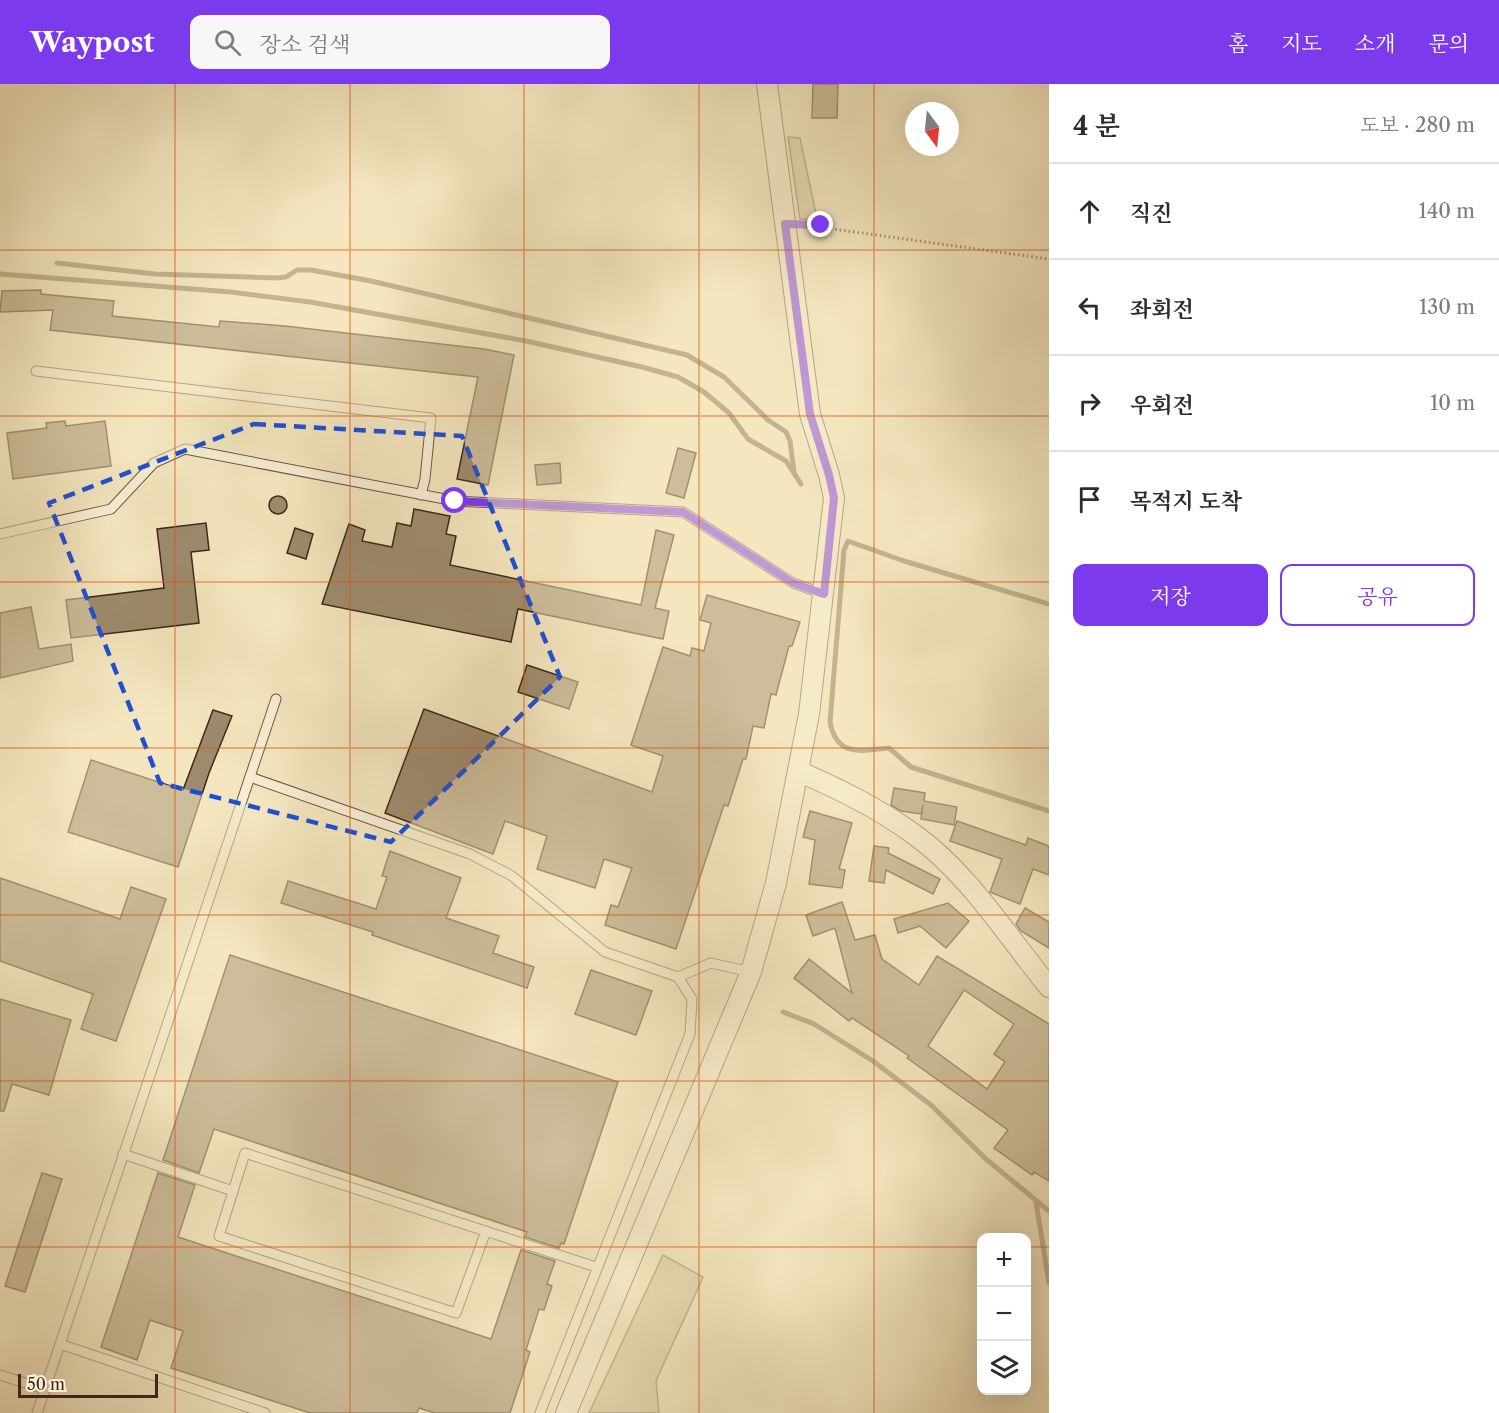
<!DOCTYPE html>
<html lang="ko">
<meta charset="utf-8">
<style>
:root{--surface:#fff;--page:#f7f7f7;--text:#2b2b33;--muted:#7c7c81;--line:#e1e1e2;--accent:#7c3aed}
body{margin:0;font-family:"Libre Caslon Text","Noto Serif KR",serif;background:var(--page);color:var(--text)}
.controls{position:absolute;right:18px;bottom:18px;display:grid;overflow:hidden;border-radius:12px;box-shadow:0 6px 24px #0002}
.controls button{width:54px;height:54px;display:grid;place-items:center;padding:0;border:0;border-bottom:2px solid var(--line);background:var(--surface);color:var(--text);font:30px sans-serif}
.compass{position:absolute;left:905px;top:18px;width:54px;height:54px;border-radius:50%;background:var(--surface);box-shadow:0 6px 24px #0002;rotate:165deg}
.scale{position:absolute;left:18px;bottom:15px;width:140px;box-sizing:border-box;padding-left:6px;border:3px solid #412816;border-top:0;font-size:16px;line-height:21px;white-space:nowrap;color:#412816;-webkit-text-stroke:4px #f8efd6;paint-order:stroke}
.stop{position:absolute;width:18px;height:18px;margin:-14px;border:4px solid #7c3aed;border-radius:50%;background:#fff}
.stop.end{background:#7c3aed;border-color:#fff;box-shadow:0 2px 6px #0008}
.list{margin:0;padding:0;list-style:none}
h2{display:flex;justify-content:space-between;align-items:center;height:78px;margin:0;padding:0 24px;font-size:26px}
h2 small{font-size:20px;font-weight:400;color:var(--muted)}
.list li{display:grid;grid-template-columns:39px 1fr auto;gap:18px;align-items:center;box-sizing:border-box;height:96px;padding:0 24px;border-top:2px solid var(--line)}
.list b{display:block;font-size:22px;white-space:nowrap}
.list em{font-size:20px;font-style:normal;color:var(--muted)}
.actions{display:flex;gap:12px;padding:18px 24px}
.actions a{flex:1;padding:14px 0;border:2px solid var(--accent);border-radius:12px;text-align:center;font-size:21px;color:var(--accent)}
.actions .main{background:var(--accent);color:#fff}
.icon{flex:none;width:33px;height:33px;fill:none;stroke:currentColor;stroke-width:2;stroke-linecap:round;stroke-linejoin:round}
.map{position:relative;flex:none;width:1049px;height:1329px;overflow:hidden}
header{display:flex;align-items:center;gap:36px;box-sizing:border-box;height:84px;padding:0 30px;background:var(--accent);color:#fff}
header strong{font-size:28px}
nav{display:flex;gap:33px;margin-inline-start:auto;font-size:21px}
.search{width:420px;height:54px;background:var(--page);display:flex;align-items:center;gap:15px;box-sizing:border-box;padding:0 21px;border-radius:12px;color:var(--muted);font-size:22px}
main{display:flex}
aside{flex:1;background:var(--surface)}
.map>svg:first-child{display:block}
</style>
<header>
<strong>Waypost</strong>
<div class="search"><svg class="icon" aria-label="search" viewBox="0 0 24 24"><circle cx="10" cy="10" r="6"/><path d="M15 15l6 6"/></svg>장소 검색</div>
<nav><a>홈</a><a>지도</a><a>소개</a><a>문의</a></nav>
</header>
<main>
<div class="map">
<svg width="1049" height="1329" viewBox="0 0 1049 1329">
<rect width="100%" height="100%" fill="#f4e7c0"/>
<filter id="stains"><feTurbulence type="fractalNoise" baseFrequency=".00333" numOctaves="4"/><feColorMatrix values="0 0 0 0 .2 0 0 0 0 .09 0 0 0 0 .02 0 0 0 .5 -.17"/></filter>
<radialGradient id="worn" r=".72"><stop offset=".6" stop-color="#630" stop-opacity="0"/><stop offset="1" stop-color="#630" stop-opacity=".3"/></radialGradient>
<g fill="#d6c7a3" stroke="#8c785c" stroke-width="1.5">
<polygon points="788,53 800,54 817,135 800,135"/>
<polygon points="663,1171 703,1193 656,1297 659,1329 589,1329"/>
</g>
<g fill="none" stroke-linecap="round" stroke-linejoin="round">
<g stroke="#887459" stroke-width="5">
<polyline points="57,179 155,190 277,194 286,193 297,186 311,186 371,197 687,271 724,293 768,336 786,348 790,357 794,388"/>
<polyline points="0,190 231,208 310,218 526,257 642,283 678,293 704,308 729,329 748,355 786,377 801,400"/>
<path d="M1049,520L904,477L848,457L844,466L830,638C837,675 863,666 889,664L911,683L1049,727"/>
<polyline points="783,928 814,940 873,977 931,1021 987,1076 1049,1127"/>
<polyline points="1036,1118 1049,1199"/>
</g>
</g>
<g fill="#9e8b6e" stroke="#412816" stroke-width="1.5" fill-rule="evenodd">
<polygon points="813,0 838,0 837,34 812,34"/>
<polygon points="41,206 41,210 114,217 112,232 219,243 220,237 285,242 484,265 514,271 488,401 457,395 478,293 50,246 53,226 0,228 2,207"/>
<polygon points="65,337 66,342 105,337 111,382 13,395 7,349 47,344 46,339"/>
<polygon points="678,364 696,369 684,414 666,409"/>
<polygon points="560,379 561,399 537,401 535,381"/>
<circle cx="278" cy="421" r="9"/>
<polygon points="414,425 450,432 446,450 456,452 450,481 641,521 656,446 674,451 655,524 669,527 663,555 518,525 511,558 322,520 349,440 365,446 362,457 392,463 397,439 411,442"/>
<polygon points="206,439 209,466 191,468 199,539 71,554 66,516 164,504 157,445"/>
<polygon points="295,444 313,450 306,475 287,469"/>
<polygon points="707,511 800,538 792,562 789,562 776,611 771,610 764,644 753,642 746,675 743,675 728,722 724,721 676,865 605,841 611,821 618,823 632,784 604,775 595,804 537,785 547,752 505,737 493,770 385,729 424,625 652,708 663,672 631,661 663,563 690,572 692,564 704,567 711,539 700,536"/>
<polygon points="31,523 39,565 71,560 73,577 0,594 0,529"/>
<polygon points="527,581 578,598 569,625 518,608"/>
<polygon points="213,626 232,632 209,689 178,783 68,748 91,676 183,706"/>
<polygon points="894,704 925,709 924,717 957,723 954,741 921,735 923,721 921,730 901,727 891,721"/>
<polygon points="810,727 852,739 839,785 845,786 842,804 809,800 815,756 803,753"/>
<polygon points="957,737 1026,761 1028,754 1049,762 1049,791 1033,785 1020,820 990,808 1002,775 950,757"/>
<polygon points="874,762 889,764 888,769 940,795 933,810 886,786 884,799 869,797"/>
<polygon points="390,767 461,794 446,834 499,852 493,869 534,883 527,904 372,851 373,848 281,819 288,797 376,825 387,793 382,792"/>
<polygon points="0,794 120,835 131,803 166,815 116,957 81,945 93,910 0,877"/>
<path d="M842,818L855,856L875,851L882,875L919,901L937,872L1049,940V1097L1034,1088L1032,1091L994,1064L1008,1046L907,974L909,972L852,934L849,937L794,894L809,875L852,909L835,844L813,852L806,831ZM964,906L1014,940L994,970L1005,978L987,1005L928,962Z"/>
<polygon points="948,819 969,837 946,864 920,842 898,849 894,835"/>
<polygon points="1025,824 1049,838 1049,864 1021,847 1016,840"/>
<polygon points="230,871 618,998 564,1160 561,1159 559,1164 525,1153 527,1148 214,1045 199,1089 163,1076"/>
<polygon points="591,886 652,907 636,951 575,930"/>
<polygon points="0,915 71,936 49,1011 12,1000 4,1027 0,1027"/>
<polygon points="42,1089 62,1095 25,1208 5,1202"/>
<polygon points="158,1089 195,1101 178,1153 491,1255 521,1166 555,1177 547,1200 552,1202 544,1226 539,1225 526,1266 530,1268 510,1329 435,1329 419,1324 417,1329 310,1329 171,1284 183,1247 150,1236 137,1276 101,1263"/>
</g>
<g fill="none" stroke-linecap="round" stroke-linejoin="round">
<defs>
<g id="service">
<polyline points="36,287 431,334 425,395 421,411"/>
<polyline points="0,450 111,425 154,379 185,365 455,417 683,428 793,499 824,510"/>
<polyline points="250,693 470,770 512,792 605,868 678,893 711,879 751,888"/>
<polyline points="123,1070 233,1107"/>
<polyline points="486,1147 456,1229 219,1152 245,1069 596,1183"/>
<polyline points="60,1260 265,1329"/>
<polyline points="0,1291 44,1305"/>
<polyline points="37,1329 276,615"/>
<polyline points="540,1329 690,950 692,915 678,893"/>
</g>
<g id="minor">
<path d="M798,687C839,705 878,724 915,751C969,790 1007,852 1049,903"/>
<polyline points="566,1329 751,888 776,799 809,630 834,414 829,391 810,330 767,0"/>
</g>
</defs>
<use href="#service" stroke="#6e5840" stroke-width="11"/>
<use href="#minor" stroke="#6e5840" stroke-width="22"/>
<polyline stroke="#412816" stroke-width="3" stroke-dasharray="1.5 3" stroke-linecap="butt" points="804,141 1049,175"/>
<use href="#service" stroke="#f8efd6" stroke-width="9"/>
<use href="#minor" stroke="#f8efd6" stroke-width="20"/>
</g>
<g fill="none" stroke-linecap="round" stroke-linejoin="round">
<polyline stroke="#7c3aed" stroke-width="8" points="455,417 683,428 793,499 824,510 834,414 829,391 810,330 785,140 821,141"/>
</g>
<path d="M0 0H1049V1329H0ZM254,340L462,352L560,593L391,758L160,699L49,419Z" fill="#f4e7c0" fill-opacity=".55" fill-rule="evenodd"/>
<path fill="none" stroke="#1d4ed8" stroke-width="4.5" stroke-dasharray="12 8" stroke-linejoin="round" d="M254,340L462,352L560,593L391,758L160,699L49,419Z"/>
<path fill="none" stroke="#e0570c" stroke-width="1.5" stroke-opacity="0.55" d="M175,0V1329M350,0V1329M524,0V1329M699,0V1329M874,0V1329M0,166H1049M0,332H1049M0,498H1049M0,664H1049M0,831H1049M0,997H1049M0,1163H982M1026,1163H1049"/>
<rect width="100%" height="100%" filter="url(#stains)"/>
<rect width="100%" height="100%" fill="url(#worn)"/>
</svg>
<div class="controls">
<button>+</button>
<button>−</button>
<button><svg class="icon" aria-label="layers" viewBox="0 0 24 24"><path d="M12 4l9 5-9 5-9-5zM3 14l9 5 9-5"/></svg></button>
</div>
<svg class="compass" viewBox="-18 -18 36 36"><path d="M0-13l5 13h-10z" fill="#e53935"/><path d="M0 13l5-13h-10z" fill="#7c7c81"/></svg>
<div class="scale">50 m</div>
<div class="stop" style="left:455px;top:417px"></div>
<div class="stop end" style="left:821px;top:141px"></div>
</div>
<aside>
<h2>4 분<small>도보 · 280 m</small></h2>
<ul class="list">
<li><svg class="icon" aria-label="ahead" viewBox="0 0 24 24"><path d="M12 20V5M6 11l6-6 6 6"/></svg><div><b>직진</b></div><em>140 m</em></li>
<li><svg class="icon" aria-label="left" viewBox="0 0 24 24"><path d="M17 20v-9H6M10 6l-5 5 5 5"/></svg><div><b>좌회전</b></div><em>130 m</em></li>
<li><svg class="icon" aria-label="right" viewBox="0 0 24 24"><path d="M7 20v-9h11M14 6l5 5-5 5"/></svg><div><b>우회전</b></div><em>10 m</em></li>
<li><svg class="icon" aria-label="arrive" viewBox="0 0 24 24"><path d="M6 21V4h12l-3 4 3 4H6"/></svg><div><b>목적지 도착</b></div></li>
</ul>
<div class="actions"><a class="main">저장</a><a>공유</a></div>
</aside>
</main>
